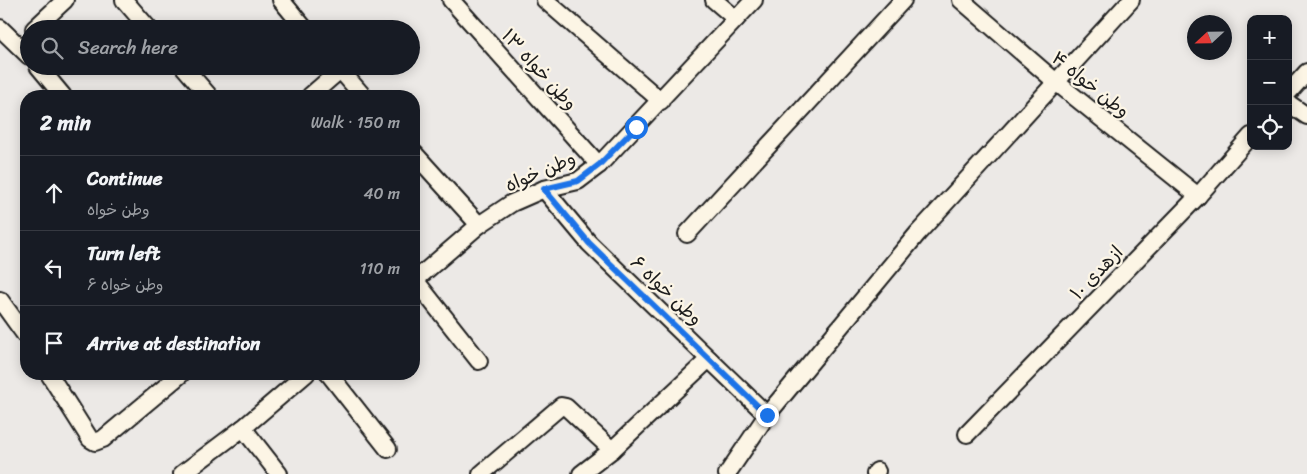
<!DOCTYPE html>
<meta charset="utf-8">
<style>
:root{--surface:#171b24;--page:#242831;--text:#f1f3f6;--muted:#9ea1a6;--line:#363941}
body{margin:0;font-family:Sriracha,"Playpen Sans Arabic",sans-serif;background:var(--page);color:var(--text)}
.controls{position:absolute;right:15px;top:15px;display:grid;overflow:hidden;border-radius:10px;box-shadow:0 2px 12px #0003}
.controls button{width:45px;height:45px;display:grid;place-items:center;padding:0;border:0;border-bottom:1px solid var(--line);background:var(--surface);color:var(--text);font:25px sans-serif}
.compass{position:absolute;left:1187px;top:15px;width:45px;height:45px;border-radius:50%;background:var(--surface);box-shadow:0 2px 12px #0003;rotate:248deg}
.stop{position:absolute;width:15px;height:15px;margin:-11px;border:4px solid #1a73e8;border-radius:50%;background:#fff}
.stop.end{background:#1a73e8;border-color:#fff;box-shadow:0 1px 5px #0008}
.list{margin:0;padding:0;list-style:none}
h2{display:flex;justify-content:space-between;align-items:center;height:65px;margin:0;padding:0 20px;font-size:21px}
h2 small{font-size:16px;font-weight:400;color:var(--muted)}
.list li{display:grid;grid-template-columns:32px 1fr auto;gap:15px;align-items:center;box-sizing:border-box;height:75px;padding:0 20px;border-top:1px solid var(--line)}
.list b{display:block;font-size:19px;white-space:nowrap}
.list p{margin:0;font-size:16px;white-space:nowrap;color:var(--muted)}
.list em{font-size:16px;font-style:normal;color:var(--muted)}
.icon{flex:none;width:28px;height:28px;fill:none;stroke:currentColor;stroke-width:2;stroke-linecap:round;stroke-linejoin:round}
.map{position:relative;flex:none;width:1307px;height:474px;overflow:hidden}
.search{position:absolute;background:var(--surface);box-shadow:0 2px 12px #0003;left:20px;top:20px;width:400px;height:55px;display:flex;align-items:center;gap:12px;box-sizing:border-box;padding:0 18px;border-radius:28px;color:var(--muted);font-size:19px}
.panel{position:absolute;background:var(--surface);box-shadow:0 2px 12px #0003;left:20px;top:90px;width:400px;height:290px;border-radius:20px}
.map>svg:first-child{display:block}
</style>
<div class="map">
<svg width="1307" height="474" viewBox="0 0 1307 474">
<rect width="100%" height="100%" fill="#ece9e6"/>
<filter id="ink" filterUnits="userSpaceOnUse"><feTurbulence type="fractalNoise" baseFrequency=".02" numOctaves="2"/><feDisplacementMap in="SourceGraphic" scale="10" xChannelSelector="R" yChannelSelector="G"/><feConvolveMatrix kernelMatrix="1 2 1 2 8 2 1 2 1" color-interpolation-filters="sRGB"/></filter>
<g filter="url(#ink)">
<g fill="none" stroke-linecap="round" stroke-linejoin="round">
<defs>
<g id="street">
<polyline points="124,0 149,29"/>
<polyline points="281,0 305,29"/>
<polyline points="451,0 599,165"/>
<polyline points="545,0 661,101"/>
<polyline points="714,0 736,19"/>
<polyline points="961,0 1056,82 1198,196"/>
<polyline points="0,28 29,56"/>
<polyline points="34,29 65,0"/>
<polyline points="38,66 63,96"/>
<polyline points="183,66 209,96"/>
<polyline points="337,66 363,96"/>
<polyline points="1288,93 1307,72"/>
<polyline points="310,96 340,70"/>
<polyline points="1288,103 1307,116"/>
<polyline points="414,153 479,225"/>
<polyline points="544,189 589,243 767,415"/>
<polyline points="687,234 903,0"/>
<polyline points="415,280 479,361"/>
<polyline points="414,281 479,225 512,203 544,189 578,181 599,165 754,0"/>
<polyline points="0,300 26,336"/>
<polyline points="49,374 90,439 95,442 103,439 181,374"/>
<polyline points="329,374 388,449"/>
<polyline points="243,428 279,474"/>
<polyline points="967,434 1198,196 1251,136"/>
<polyline points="182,474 243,428 306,374"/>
<polyline points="481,474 561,406 566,407 612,450"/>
<polyline points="581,474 612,450 709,359"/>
<polyline points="727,474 767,415 918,233 1131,0"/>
<polyline points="875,474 877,471"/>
</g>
</defs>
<use href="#street" stroke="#1c1c1c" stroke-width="20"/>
<use href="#street" stroke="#fcf5e5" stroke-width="16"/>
</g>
</g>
<g fill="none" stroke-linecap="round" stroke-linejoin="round" filter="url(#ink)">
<polyline stroke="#1a73e8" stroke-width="6" points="636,127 599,165 578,181 544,189 589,243 767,415"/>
</g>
<g text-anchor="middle" stroke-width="4.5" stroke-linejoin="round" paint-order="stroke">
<g font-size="19" fill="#1c1c1c" stroke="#fcf5e5">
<text transform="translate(540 69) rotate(48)" y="7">وطن خواه ۱۳</text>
<text transform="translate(1091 84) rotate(39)" y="7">وطن خواه ۴</text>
<text transform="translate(540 171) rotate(-23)" y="7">وطن خواه</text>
<text transform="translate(1096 272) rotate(-46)" y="7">ازهدی ۱۰</text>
<text transform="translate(667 290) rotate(44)" y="7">وطن خواه ۶</text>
</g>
</g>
</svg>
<div class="controls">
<button>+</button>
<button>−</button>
<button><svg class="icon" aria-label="locate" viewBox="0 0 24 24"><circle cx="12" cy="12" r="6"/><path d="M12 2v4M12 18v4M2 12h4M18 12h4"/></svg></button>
</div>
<svg class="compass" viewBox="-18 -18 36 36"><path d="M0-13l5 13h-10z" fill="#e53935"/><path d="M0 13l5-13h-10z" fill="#9ea1a6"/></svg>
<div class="stop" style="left:636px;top:127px"></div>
<div class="stop end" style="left:767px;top:415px"></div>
<div class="search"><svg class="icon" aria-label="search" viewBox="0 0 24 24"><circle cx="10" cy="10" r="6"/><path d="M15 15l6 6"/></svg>Search here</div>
<section class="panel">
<h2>2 min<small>Walk · 150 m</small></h2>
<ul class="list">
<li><svg class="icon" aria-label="ahead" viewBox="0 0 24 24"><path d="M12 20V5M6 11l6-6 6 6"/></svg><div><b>Continue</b><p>وطن خواه</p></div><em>40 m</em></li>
<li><svg class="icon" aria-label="left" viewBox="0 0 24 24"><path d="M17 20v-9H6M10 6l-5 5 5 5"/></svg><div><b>Turn left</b><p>وطن خواه ۶</p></div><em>110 m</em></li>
<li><svg class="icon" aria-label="arrive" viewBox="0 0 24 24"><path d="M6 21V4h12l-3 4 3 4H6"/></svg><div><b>Arrive at destination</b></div></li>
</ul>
</section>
</div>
